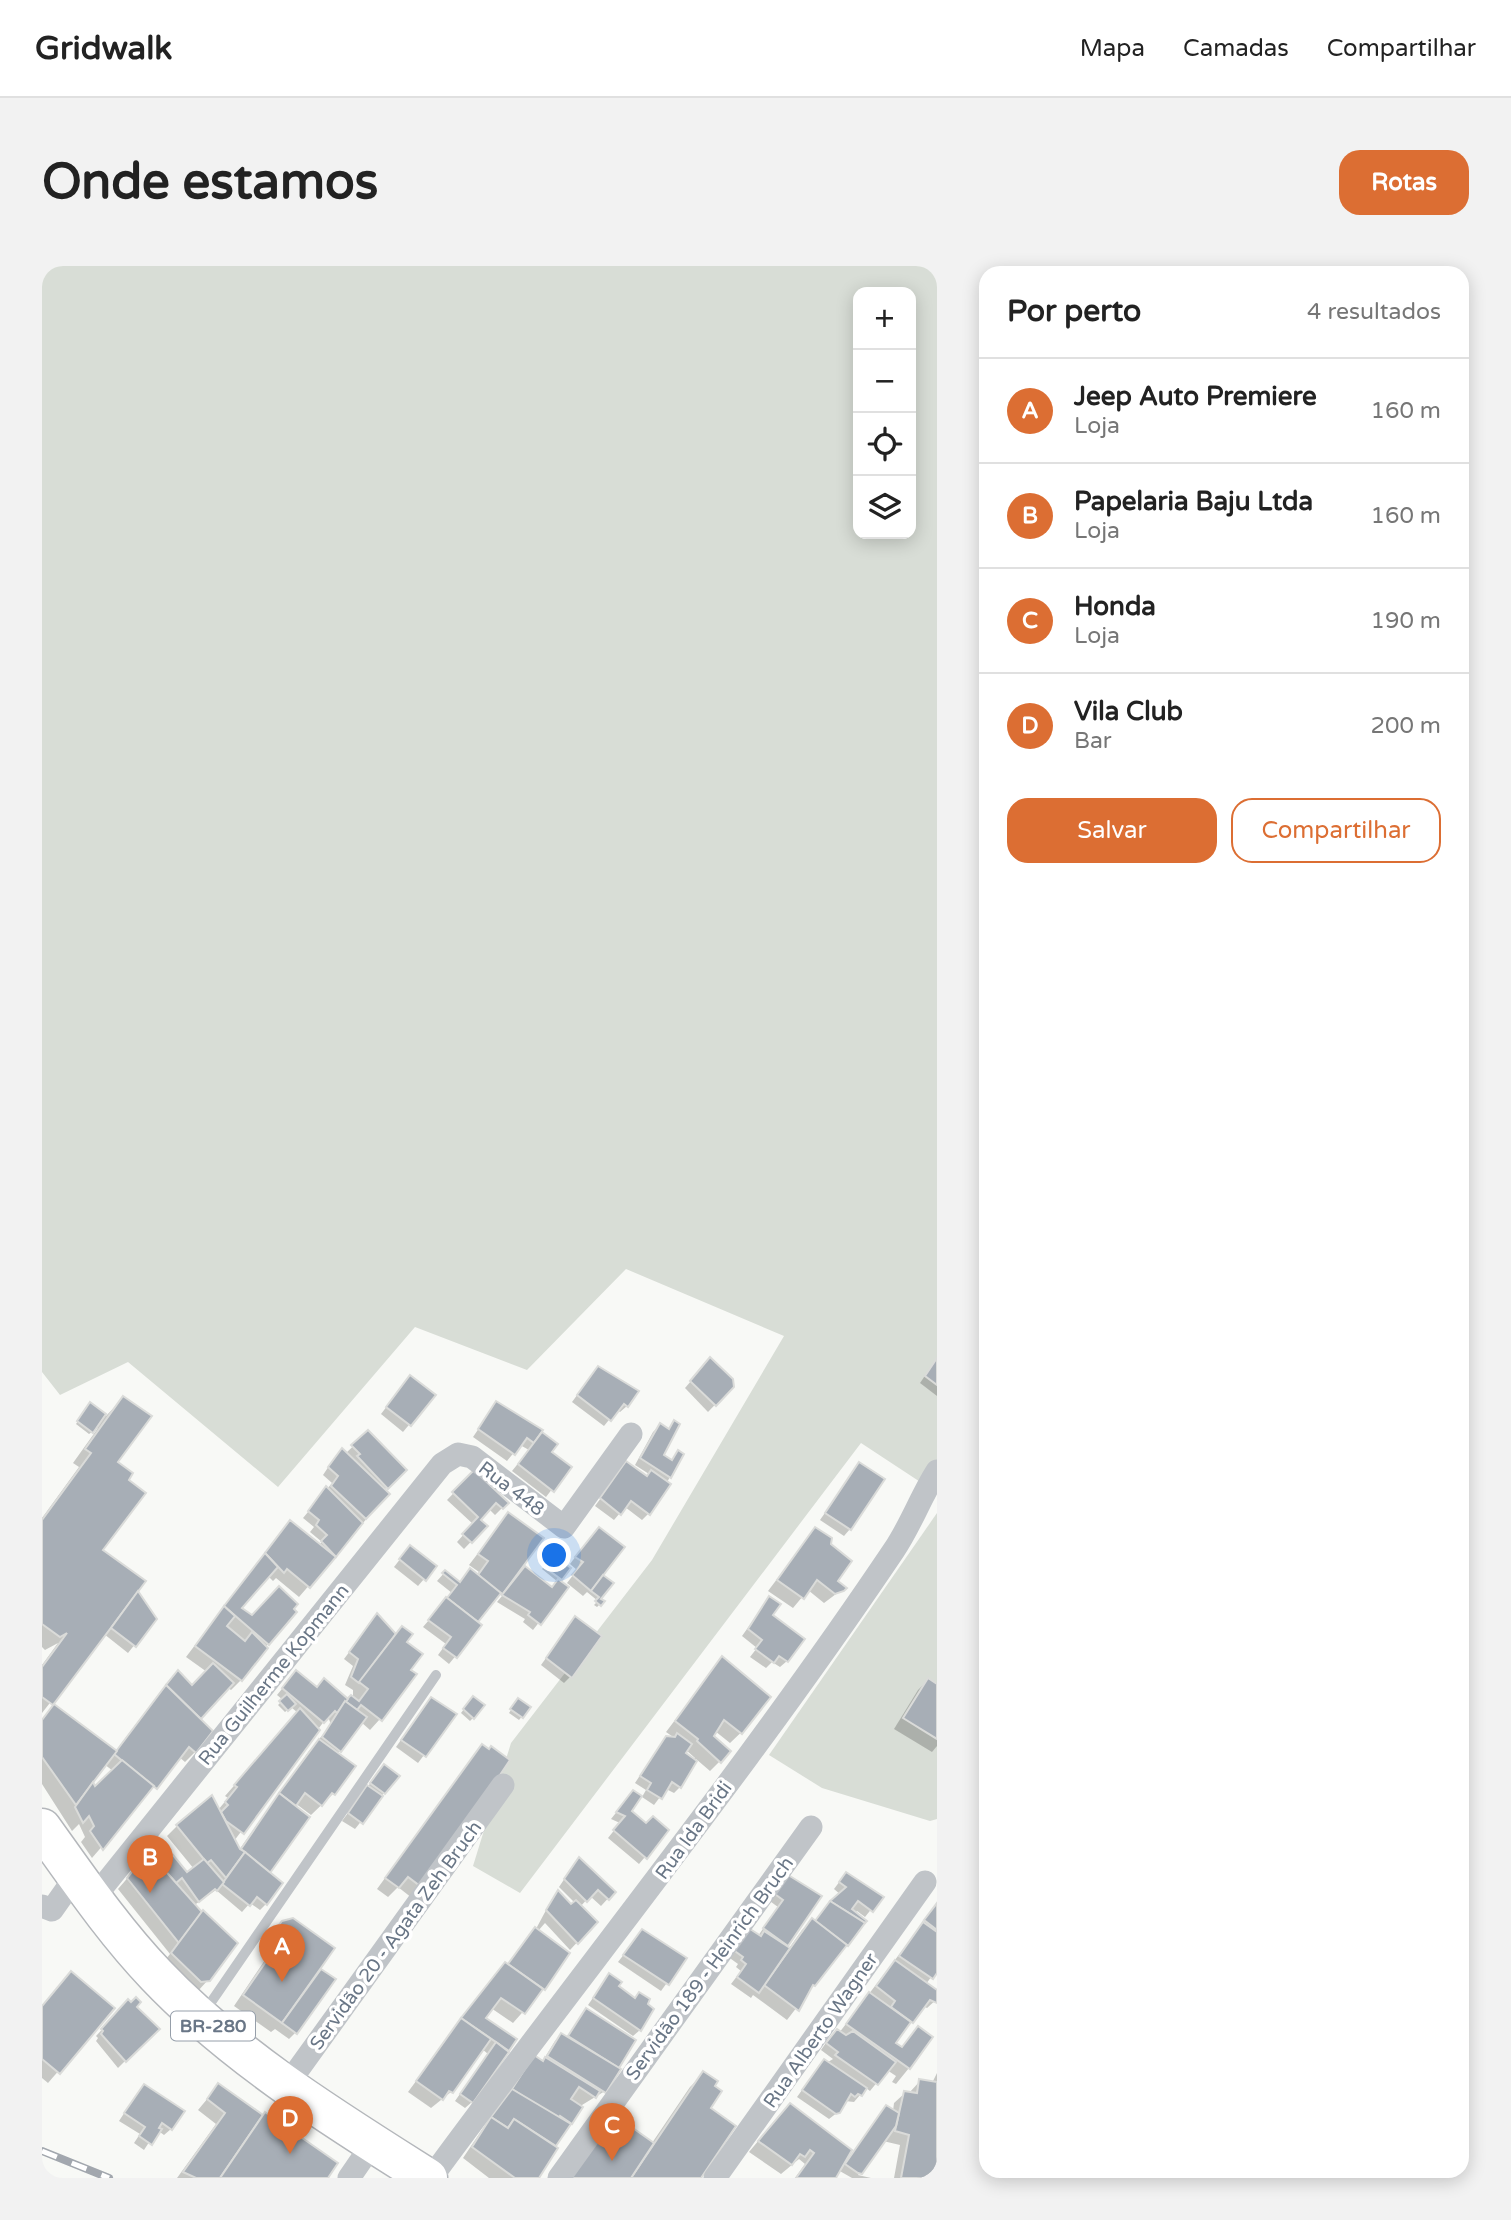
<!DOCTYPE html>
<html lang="pt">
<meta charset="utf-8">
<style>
:root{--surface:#fff;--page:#f2f2f2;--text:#222;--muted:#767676;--line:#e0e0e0;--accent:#dc6e33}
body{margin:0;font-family:"Varela Round",sans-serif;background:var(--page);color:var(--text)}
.controls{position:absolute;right:21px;top:21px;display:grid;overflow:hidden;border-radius:14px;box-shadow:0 4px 18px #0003}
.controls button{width:63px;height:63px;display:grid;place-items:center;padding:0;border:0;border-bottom:2px solid var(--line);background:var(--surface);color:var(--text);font:35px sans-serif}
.you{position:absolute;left:513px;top:1290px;width:24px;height:24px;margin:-18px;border:5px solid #fff;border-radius:50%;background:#1a73e8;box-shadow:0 0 0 10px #1a73e833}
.badge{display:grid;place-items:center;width:46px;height:46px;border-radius:50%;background:var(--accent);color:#fff;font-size:23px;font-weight:700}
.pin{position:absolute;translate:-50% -58px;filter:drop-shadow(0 2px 4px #0008)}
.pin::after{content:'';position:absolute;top:37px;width:24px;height:21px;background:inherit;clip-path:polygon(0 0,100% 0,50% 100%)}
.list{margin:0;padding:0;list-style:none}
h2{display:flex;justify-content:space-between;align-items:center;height:91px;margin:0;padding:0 28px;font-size:30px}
h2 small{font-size:23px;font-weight:400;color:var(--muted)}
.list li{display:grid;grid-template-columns:46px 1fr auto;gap:21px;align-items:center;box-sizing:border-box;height:105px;padding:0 28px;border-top:2px solid var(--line)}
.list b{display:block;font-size:26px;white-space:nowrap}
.list p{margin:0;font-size:23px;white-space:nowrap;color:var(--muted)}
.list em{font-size:23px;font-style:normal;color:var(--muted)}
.actions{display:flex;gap:14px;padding:21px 28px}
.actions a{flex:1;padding:16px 0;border:2px solid var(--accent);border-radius:21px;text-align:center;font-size:24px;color:var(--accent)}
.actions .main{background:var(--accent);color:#fff}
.icon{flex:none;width:38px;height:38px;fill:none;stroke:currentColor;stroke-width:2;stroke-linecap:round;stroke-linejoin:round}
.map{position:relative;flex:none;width:895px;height:1912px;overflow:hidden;border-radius:21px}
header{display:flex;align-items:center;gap:42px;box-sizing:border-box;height:98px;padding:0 35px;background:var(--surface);border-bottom:2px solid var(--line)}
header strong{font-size:33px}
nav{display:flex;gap:38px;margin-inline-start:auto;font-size:24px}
.intro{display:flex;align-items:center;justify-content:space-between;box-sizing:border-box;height:168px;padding:0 42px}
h1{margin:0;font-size:49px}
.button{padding:18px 32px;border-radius:21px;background:var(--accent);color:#fff;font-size:24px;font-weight:700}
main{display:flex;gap:42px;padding:0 42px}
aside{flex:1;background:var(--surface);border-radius:21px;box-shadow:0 4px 18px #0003}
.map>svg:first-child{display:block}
</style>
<header>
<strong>Gridwalk</strong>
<nav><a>Mapa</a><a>Camadas</a><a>Compartilhar</a></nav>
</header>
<div class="intro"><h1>Onde estamos</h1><a class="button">Rotas</a></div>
<main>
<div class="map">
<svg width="895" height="1912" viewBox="0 0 895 1912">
<rect width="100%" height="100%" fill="#f8f9f6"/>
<g fill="#d8ddd6" fill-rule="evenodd">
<path d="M0,0H895V1227L819,1177L478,1627L431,1600L469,1477L610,1294L742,1070L584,1003L485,1104L373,1061L236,1221L86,1096L18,1129L0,1106ZM816,26H869V268H816Z"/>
<polygon points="895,1247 895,1553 888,1555 780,1522 727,1489"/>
</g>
<g fill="#0003" fill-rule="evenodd">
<polygon points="895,1092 895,1130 878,1117"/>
<polygon points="662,1100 690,1121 666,1146 643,1122"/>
<polygon points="550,1109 585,1140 578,1146 575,1144 562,1160 530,1136"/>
<polygon points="362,1118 391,1130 361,1166 339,1148"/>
<polygon points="81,1132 59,1285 94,1325 113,1353 86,1387 62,1368 0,1447 0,1399 16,1377 3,1384 0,1381 0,1252 37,1201 31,1197 56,1162 47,1168 34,1158 48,1138 64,1150"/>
<polygon points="454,1137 513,1178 508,1186 527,1201 504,1231 470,1205 487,1184 478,1179 465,1195 431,1171"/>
<polygon points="633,1157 619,1190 628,1195 636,1187 628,1211 607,1247 600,1254 583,1241 572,1254 553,1240 584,1198 604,1211 607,1208 593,1199 611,1166 618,1159 625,1164"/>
<path d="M326,1166L363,1204L342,1224L346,1228L257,1331L234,1312L231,1315L226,1310L198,1342L226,1378L199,1414L189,1424L186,1422L157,1453L153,1486L143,1496L137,1491L50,1592L39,1576L43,1571L37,1558L30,1565L0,1518V1453L6,1446L73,1486L129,1412L150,1421L165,1406L144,1391L238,1267L248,1257L276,1280L280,1276L268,1266L272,1261L261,1252L290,1217L281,1209L293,1191L303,1188ZM62,1498L71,1505L52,1523L49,1516Z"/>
<polygon points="817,1198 808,1263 802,1270 778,1254"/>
<polygon points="432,1206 465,1237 453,1249 447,1243 436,1254 443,1261 422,1283 415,1276 431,1258 405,1234"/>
<polygon points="466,1248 433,1356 438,1360 407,1398 396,1389 404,1378 381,1361 410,1327 395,1315 403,1306 417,1317 434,1309 437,1306 427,1299"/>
<polygon points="773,1263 794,1316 802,1322 782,1337 766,1324 751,1342 726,1325"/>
<polygon points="550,1269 559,1309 569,1318 557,1333 560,1336 555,1341 552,1339 556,1335 545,1326 541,1330 525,1317 535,1304 528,1298"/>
<polygon points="362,1288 382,1313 376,1320 352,1301"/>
<polygon points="511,1290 527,1302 516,1315 524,1322 491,1364 481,1356 483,1353 455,1336 483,1302 510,1322 516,1316 500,1303"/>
<polygon points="727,1332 729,1349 745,1395 738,1401 730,1396 724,1402 708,1391 715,1382 700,1370"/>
<path d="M335,1349L363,1376L338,1453L328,1464L319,1456L295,1488L292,1527L269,1549L253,1537L251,1540L226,1607L224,1638L218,1644L208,1637L200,1646L174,1624L151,1640L166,1714L156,1725L120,1698L128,1688L76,1623L102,1593L113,1604L145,1608L152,1603L125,1570L135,1560L176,1544L186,1532L183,1530L256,1447L249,1441L243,1446L236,1439L241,1434L235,1429L248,1413L305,1434L311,1429V1424L303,1419L311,1400L302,1393ZM286,1450L289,1459L267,1485L197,1584L192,1575Z"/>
<polygon points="533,1352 529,1410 522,1417 499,1399"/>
<path d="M680,1392L727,1432L708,1458L688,1477L673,1465L669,1470L678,1495L668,1505L654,1493L638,1521L632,1527L624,1523L612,1539L600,1531L604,1524L593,1517L618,1479L625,1472L634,1473L624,1466ZM644,1484L653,1492L651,1494L642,1487Z"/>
<polygon points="886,1414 895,1420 895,1480 890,1486 852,1463 876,1424"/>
<polygon points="428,1435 431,1452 428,1455 419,1447"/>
<polygon points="474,1437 487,1442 477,1454 467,1447"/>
<polygon points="383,1440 412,1449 376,1497 354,1481"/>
<polygon points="440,1480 370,1632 356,1621 346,1631 335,1623"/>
<polygon points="339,1503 342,1527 313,1563 300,1555"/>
<polygon points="585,1533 587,1545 604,1559 625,1565 597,1598 566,1572 578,1557 569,1553"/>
<polygon points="531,1600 572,1626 559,1640 548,1630 538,1641 554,1656 528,1684 503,1657 496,1665 526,1687 501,1723 471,1757 449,1742 442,1752 472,1774 430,1836 423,1842 413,1835 446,1788 440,1783 409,1826 389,1842 366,1826 453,1708 463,1698 465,1700 495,1661 510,1633 516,1627 529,1640 533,1637 517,1621"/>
<polygon points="744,1610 743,1688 760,1664 770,1654 773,1656 799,1629 792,1623 798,1615 839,1631 823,1651 815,1645 813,1647 772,1719 745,1754 711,1729 709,1732 689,1718 699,1705 694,1701 696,1698 685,1690 716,1670 736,1641 725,1633"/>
<polygon points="895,1639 895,1703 884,1718 895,1726 895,1733 885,1742 881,1740 852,1778 859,1782 876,1762 867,1802 854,1818 850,1816 854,1810 845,1804 828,1825 824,1822 812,1836 803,1835 796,1846 787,1853 755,1831 776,1802 791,1793 779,1784 788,1771 795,1765 797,1767"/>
<polygon points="245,1655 273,1712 253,1767 247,1773 233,1763 229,1766 192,1740 225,1691 220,1688 224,1682 221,1679"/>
<polygon points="600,1665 642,1693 619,1725 576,1696"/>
<polygon points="567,1709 598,1764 591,1770 546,1739"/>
<polygon points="86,1736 115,1763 76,1802 54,1775 56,1772 54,1770"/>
<polygon points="0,1740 71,1742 6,1817 0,1812"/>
<polygon points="545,1744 592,1775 563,1825 540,1839 511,1881 495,1912 447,1912 421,1892 482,1801 500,1796 513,1775 520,1769 525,1772"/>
<polygon points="662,1807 666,1843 657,1912 526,1912 610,1877 648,1821"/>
<polygon points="895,1807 895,1912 852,1912 858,1879 841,1875 816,1909 829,1912 810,1912 796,1904 791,1912 753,1912 763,1898 757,1893 739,1908 707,1886 738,1849 802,1899 844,1842 851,1845 852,1837 863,1827 867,1827 878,1815 890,1817"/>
<polygon points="176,1820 284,1912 135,1912 174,1858 156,1844"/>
<polygon points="96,1826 129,1863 122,1869 115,1864 102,1884 92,1877 98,1868 77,1855"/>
</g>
<g fill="#a7aeb6" stroke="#dadbd9" stroke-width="2">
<polygon points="668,1091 691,1113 692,1121 674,1140 648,1115"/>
<polygon points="895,1092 895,1119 883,1110"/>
<polygon points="556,1100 597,1125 586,1141 582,1138 569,1155 535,1129"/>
<polygon points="368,1109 394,1129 369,1160 344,1141"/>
<polygon points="81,1130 110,1150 76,1196 91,1207 87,1214 104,1227 61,1284 104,1315 11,1439 0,1431 0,1401 25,1367 18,1371 0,1358 0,1254 49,1187 43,1183"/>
<polygon points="454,1135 501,1164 492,1177 485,1172 473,1189 436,1163"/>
<polygon points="48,1136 64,1148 51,1167 35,1155"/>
<polygon points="632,1154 638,1158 622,1189 630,1194 636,1184 642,1188 629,1212 598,1192 618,1157 627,1163"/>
<polygon points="326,1164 365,1204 346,1223 315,1190 318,1188 309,1179"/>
<polygon points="500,1166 516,1178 510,1186 530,1201 512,1226 476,1198"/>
<polygon points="300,1182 348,1228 324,1253 289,1220 296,1210 286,1201"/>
<polygon points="584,1195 605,1210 609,1204 629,1218 608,1249 589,1235 579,1249 558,1232"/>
<polygon points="817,1196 843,1213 809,1264 783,1247"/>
<polygon points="432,1204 467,1237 461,1243 454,1237 439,1254 446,1260 430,1277 420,1268 436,1251 410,1226"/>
<polygon points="284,1220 321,1257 294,1291 279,1275 285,1269 274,1259 277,1254 266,1245"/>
<polygon points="466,1246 502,1272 460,1329 436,1309 446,1295 436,1288"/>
<polygon points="248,1254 294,1291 268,1322 245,1303 242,1307 223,1287"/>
<polygon points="557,1261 583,1281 549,1325 530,1309 541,1296 533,1291"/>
<polygon points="773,1261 790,1272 789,1278 810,1295 796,1315 805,1322 802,1325 793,1328 775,1314 762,1333 735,1314"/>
<polygon points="368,1279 395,1300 384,1315 357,1293"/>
<polygon points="223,1287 236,1301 200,1342 210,1349 237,1320 256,1338 252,1343 255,1346 227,1379 182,1340"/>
<polygon points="510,1288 529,1302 520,1314 501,1300"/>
<polygon points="483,1300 510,1321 516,1313 527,1321 499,1359 486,1349 488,1346 460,1329"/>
<polygon points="428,1302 459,1327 436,1356 405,1332 415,1319 400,1307 403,1304 418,1316"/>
<polygon points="561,1309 572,1317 559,1333 563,1335 559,1340 553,1335 557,1331 549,1325"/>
<polygon points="96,1325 115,1353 94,1381 69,1362"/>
<polygon points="727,1330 739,1338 731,1349 763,1373 746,1396 737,1390 732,1397 713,1383 720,1374 706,1363"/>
<polygon points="404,1331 440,1359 415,1392 401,1382 409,1371 386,1354"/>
<polygon points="182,1340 193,1350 185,1360 203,1375 210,1366 226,1382 200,1415 153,1380"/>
<polygon points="335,1347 354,1368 317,1417 309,1411 316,1393 307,1386"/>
<polygon points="533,1350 560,1370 530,1412 504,1392"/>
<polygon points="360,1360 371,1368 365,1376 381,1388 369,1404 375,1408 340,1455 319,1439 315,1444 303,1435 309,1429 317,1435 326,1423 317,1416"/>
<polygon points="680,1390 729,1431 700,1468 682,1454 672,1470 689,1485 679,1497 655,1475 656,1473 633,1455"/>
<polygon points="171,1397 192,1417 159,1453 124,1419 136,1404 150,1419"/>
<polygon points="254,1404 275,1421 282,1412 306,1433 295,1447 293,1445 282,1457 240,1422"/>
<polygon points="886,1412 895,1418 895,1473 861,1452"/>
<polygon points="124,1419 171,1465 154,1487 147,1481 115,1523 72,1488"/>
<polygon points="245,1428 254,1438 246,1445 237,1435"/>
<polygon points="431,1430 443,1439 432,1453 421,1443"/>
<polygon points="389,1431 415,1448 384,1491 359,1474"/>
<polygon points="476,1432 489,1441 481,1452 468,1443"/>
<polygon points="303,1435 325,1451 299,1486 280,1471"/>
<polygon points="12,1438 75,1485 34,1539 0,1491 0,1454"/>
<polygon points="258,1442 278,1464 202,1568 184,1555 179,1546 186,1539 183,1536 195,1521 192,1519"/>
<polygon points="635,1467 650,1478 644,1487 655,1495 639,1522 630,1516 620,1533 605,1524 609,1517 598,1510 624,1470 633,1471"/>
<polygon points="277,1473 314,1500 293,1529 290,1527 280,1540 263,1527 254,1540 237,1527"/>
<polygon points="440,1478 447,1483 449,1480 468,1494 382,1623 366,1611 357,1622 343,1612"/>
<polygon points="80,1494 112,1520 61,1584 48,1565 52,1560 47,1550 41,1557 33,1541 51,1516 53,1520"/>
<polygon points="342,1498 358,1510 343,1528 328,1517"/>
<polygon points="325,1519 341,1530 321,1558 306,1547"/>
<polygon points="591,1524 600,1530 590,1545 604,1557 611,1550 627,1564 605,1593 571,1564 583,1550 574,1546"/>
<polygon points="237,1527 268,1551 228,1607 199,1583"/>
<polygon points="170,1529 198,1583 203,1586 184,1612 169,1594 165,1597 134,1559"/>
<polygon points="203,1586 241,1617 225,1639 215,1631 208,1640 180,1618"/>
<polygon points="131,1589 145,1606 162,1593 182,1616 175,1625 173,1623 157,1636 140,1612 134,1617 119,1600"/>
<polygon points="102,1591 113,1601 116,1598 119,1600 160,1646 137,1677 85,1612"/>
<polygon points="537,1591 574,1626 567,1634 556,1624 545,1636 522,1613"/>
<polygon points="804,1606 842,1631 831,1646 816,1635 810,1643 825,1655 823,1657 788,1635 804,1621 797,1616"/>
<polygon points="743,1607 780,1630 746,1680 721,1662 741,1634 730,1626"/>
<polygon points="516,1624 529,1638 534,1634 556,1656 536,1678 504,1644"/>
<polygon points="788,1635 823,1657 806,1680 773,1655"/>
<polygon points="895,1637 895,1664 882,1654"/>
<polygon points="161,1644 196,1677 168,1715 159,1716 129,1687"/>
<polygon points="251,1652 293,1682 240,1757 201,1729 234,1681 229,1677 233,1671 230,1668 240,1655"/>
<polygon points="770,1652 805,1679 773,1720 771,1719 757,1745 722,1719"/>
<polygon points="881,1656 895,1666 895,1707 891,1713 857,1690"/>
<polygon points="493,1661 528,1687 503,1724 466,1698"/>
<polygon points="705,1661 719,1670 722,1665 748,1682 717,1727 695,1711 704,1698 699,1694 701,1691 690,1683"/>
<polygon points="600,1663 645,1692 627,1719 581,1689"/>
<polygon points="853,1694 895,1724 895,1737 888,1734 871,1757 849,1741 853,1735 834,1720"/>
<polygon points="463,1696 501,1723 483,1748 459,1732 444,1752 475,1773 467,1785 419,1752"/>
<polygon points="279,1703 294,1713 255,1768 240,1757"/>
<polygon points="29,1705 73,1742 18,1808 0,1793 0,1740"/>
<polygon points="567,1707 580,1716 577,1720 593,1732 597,1726 608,1733 606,1738 612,1743 599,1765 551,1732"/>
<polygon points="827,1726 869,1756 854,1777 860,1781 876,1760 891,1771 868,1803 804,1758"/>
<polygon points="94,1731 99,1736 95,1741 118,1763 84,1796 59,1768 61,1765 59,1763 86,1733 89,1736"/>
<polygon points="544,1742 594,1774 577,1802 526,1770"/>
<polygon points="419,1752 449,1773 411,1827 407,1825 401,1834 374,1815"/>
<polygon points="795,1763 804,1769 811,1765 854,1796 836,1819 793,1789 796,1786 784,1777"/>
<polygon points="519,1767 579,1803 564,1827 505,1790"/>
<polygon points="454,1776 467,1786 431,1837 418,1828"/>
<polygon points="492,1789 501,1795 503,1791 558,1825 554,1832 537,1821 529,1833 541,1841 530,1858 518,1850 516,1853 470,1823"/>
<polygon points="782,1793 825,1822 820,1830 816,1828 813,1831 809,1828 798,1847 794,1848 760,1824"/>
<polygon points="661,1805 676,1815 673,1820 680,1825 669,1842 694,1860 659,1912 589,1912"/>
<polygon points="877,1813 895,1816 895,1912 859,1912 867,1869 853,1865 862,1825 875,1827"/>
<polygon points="176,1817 221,1849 178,1912 154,1912 141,1906 183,1847 165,1833"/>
<polygon points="102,1818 143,1845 130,1864 120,1857 117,1862 120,1863 110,1879 97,1870 103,1861 82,1847"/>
<polygon points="470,1823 529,1858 514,1880 472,1853 466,1862 449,1851"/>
<polygon points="748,1837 810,1884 794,1912 754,1912 772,1887 768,1884 763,1891 758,1888 750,1899 716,1875"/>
<polygon points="844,1839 857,1847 854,1860 820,1908 816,1907 803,1898"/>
<polygon points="223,1846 296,1897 286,1912 178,1912"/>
<polygon points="571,1848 612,1877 589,1912 528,1912"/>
<polygon points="449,1851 466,1862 472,1853 516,1882 497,1912 473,1912 430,1881"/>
</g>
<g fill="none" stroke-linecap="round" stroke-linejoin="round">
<defs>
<path id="highway" d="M0,1562C36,1612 71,1664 114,1709C192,1791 291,1852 386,1912"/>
</defs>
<use href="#highway" stroke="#b4b7bb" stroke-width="41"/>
<polyline stroke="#c0c4c8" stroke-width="10" points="163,1745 394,1409"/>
<g stroke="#c0c4c8" stroke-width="23">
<polyline points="51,1633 400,1198 416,1188 430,1191 522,1261 589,1168"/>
<polyline points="0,1640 10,1644 34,1610"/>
<polyline points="245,1819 461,1519"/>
<polyline points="307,1912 331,1877"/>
<path d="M389,1912C543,1702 707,1500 852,1284C869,1259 879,1230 895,1205"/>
<polyline points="517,1912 769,1561"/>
<polyline points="673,1912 883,1616"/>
</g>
<use href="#highway" stroke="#fff" stroke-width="38"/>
<defs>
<polyline id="rail" points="0,1885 67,1912"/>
</defs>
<use href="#rail" stroke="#a2a7ae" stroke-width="8"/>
<use href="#rail" stroke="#fff" stroke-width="5" stroke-dasharray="16" stroke-linecap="butt"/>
</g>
<g text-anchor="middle" stroke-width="7" stroke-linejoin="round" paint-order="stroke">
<rect fill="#fff" stroke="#969faa" stroke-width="2" x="129" y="1745.5" width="84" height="29" rx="5"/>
<g font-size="18" font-weight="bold" fill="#697686">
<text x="171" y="1766">BR-280</text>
</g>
<g font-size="19" fill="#697686" stroke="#fff">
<text transform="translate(470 1222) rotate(37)" y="7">Rua 448</text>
<text transform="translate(231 1408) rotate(-51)" y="7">Rua Guilherme Kopmann</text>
<text transform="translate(651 1564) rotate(-54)" y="7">Rua Ida Bridi</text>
<text transform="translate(353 1669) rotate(-54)" y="7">Servidão 20 - Agata Zeh Bruch</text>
<text transform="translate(667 1702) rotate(-54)" y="7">Servidão 189 - Heinrich Bruch</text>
<text transform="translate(778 1764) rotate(-55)" y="7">Rua Alberto Wagner</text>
</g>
</g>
</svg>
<div class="controls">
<button>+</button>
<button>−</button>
<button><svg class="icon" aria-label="locate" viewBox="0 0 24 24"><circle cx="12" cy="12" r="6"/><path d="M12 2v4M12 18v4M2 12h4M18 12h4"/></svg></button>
<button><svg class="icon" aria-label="layers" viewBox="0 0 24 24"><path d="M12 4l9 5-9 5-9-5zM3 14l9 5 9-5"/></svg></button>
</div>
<div class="you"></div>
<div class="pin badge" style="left:240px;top:1716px">A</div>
<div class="pin badge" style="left:108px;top:1627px">B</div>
<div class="pin badge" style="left:570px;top:1895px">C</div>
<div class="pin badge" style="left:248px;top:1888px">D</div>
</div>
<aside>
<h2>Por perto<small>4 resultados</small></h2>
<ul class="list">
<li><span class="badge">A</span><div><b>Jeep Auto Premiere</b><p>Loja</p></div><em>160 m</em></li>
<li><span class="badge">B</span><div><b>Papelaria Baju Ltda</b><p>Loja</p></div><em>160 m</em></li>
<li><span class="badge">C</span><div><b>Honda</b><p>Loja</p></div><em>190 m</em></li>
<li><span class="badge">D</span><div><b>Vila Club</b><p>Bar</p></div><em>200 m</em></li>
</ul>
<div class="actions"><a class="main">Salvar</a><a>Compartilhar</a></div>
</aside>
</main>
